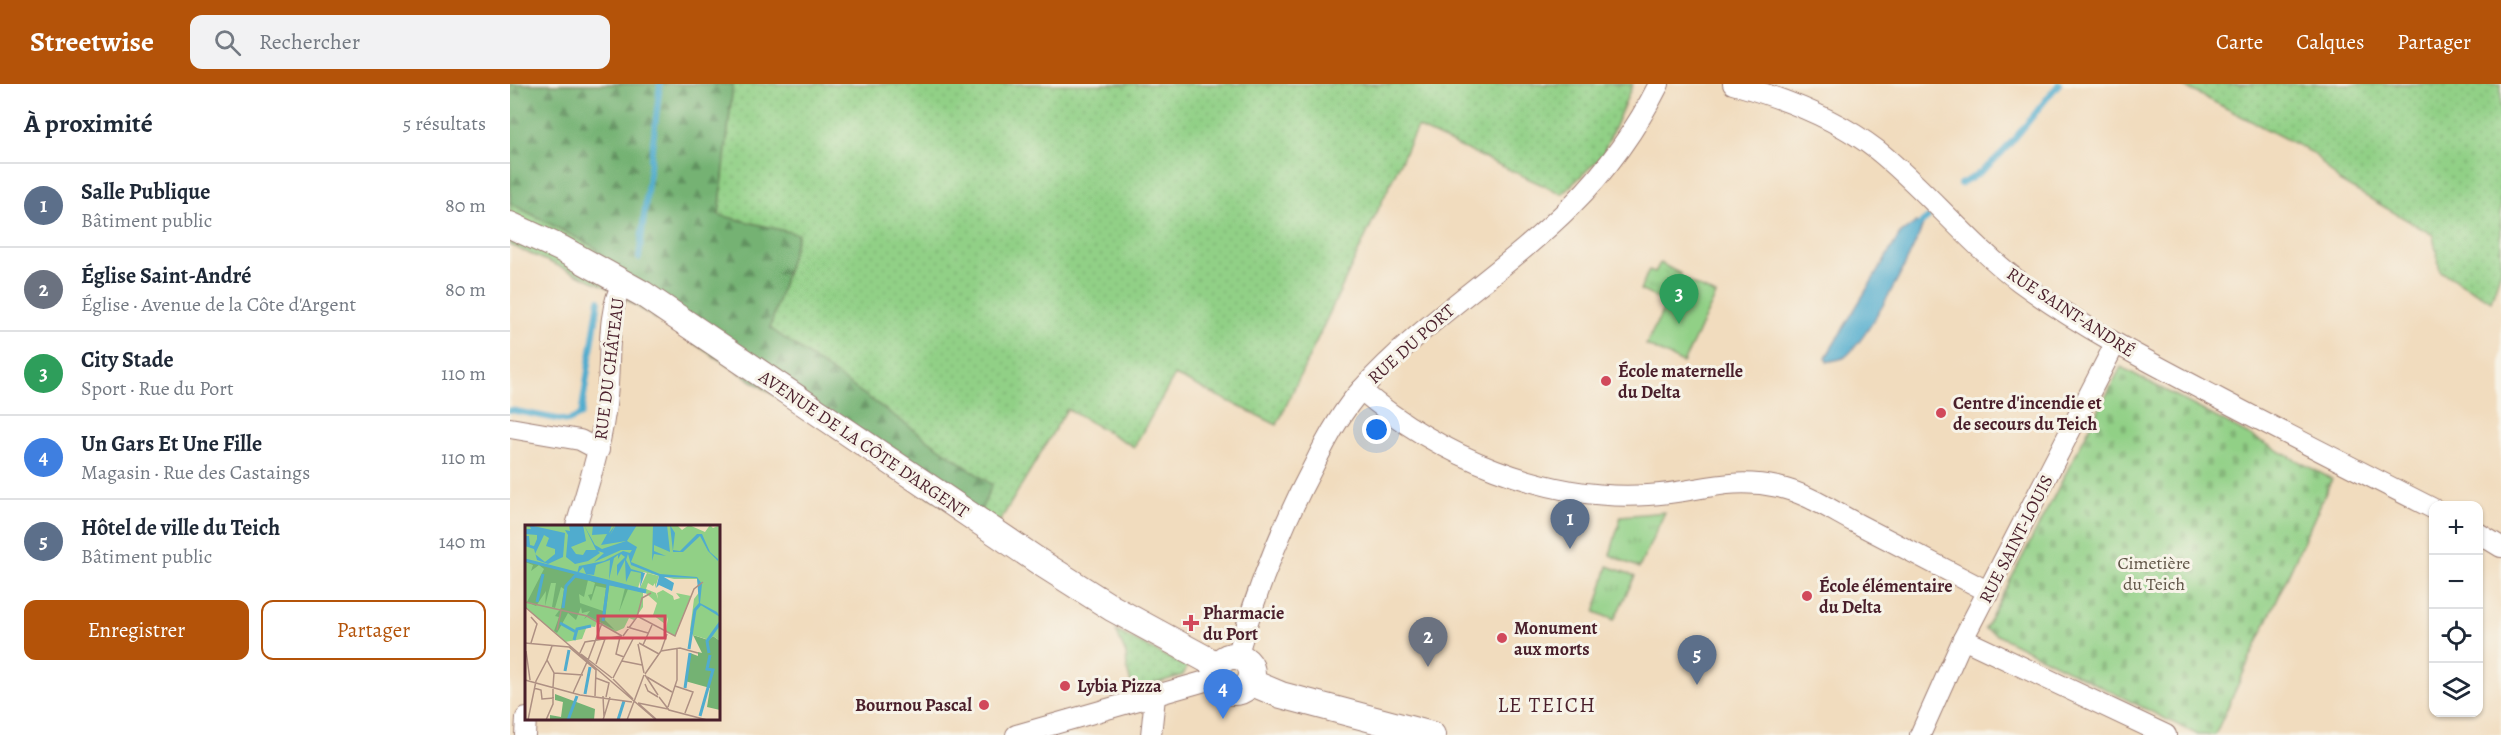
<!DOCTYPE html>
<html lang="fr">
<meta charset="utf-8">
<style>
:root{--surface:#fff;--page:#f2f2f3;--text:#1f2937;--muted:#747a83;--line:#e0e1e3;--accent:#b45309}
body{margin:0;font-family:Alegreya,serif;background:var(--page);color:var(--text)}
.controls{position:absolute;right:18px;bottom:18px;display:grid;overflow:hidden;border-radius:12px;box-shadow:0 2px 4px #0004}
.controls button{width:54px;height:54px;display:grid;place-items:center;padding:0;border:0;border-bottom:2px solid var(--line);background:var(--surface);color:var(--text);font:30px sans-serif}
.you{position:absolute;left:867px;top:346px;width:21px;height:21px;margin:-15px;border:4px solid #fff;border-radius:50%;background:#1a73e8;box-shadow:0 0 0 9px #1a73e833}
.badge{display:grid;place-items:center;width:39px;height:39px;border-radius:50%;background:var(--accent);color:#fff;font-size:20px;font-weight:700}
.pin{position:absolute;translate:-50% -50px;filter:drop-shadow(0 2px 3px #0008)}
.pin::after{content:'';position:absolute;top:32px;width:21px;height:18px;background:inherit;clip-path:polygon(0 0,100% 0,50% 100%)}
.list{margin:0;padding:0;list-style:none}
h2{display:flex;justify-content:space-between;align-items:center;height:78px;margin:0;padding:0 24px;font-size:26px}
h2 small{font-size:20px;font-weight:400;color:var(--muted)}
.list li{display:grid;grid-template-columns:39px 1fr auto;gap:18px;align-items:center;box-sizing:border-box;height:84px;padding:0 24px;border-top:2px solid var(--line)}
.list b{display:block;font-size:22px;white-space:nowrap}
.list p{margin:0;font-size:20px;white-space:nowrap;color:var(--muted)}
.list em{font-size:20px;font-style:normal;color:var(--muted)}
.actions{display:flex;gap:12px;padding:18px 24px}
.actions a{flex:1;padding:14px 0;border:2px solid var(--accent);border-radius:12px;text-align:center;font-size:21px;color:var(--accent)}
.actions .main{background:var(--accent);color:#fff}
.icon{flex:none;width:33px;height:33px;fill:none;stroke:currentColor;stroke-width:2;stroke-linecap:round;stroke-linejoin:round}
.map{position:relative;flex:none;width:1991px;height:651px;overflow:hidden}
header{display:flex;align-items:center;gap:36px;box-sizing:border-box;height:84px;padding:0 30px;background:var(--accent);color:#fff}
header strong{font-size:28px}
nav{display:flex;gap:33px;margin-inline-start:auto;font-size:21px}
.search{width:420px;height:54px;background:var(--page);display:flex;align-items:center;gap:15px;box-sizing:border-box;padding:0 21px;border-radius:12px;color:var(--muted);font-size:22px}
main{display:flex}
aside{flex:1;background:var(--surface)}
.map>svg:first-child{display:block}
</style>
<header>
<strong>Streetwise</strong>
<div class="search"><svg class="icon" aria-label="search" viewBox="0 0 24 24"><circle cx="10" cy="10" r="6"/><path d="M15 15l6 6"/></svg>Rechercher</div>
<nav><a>Carte</a><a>Calques</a><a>Partager</a></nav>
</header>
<main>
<aside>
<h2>À proximité<small>5 résultats</small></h2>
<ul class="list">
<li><span class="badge" style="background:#5c6f8a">1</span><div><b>Salle Publique</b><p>Bâtiment public</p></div><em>80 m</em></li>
<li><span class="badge" style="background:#6b7280">2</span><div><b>Église Saint-André</b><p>Église · Avenue de la Côte d'Argent</p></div><em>80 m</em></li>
<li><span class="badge" style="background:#2e9e5b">3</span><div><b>City Stade</b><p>Sport · Rue du Port</p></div><em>110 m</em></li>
<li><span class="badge" style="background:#3f7fe0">4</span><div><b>Un Gars Et Une Fille</b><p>Magasin · Rue des Castaings</p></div><em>110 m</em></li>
<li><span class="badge" style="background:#5c6f8a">5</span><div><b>Hôtel de ville du Teich</b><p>Bâtiment public</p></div><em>140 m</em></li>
</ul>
<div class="actions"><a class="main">Enregistrer</a><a>Partager</a></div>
</aside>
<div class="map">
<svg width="1991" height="651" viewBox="0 0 1991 651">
<defs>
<pattern id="grass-dots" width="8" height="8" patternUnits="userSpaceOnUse" patternTransform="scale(1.5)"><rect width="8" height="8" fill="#91d086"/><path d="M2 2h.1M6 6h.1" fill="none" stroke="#7fb274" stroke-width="1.8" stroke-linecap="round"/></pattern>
<pattern id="forest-firs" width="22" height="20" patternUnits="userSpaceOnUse" patternTransform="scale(1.5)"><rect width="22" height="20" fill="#74b273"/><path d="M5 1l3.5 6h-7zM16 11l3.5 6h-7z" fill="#61905f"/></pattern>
<pattern id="cemetery-stones" width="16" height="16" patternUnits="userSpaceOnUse" patternTransform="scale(1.5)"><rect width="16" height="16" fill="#91d086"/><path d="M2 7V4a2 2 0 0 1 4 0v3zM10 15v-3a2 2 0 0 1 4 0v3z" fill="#7fb274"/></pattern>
<pattern id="park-tufts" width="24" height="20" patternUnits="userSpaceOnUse" patternTransform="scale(1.5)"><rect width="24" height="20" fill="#91d086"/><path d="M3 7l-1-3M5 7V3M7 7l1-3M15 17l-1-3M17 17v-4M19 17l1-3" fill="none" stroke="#7fb274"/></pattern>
</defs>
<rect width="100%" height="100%" fill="#f7f3e8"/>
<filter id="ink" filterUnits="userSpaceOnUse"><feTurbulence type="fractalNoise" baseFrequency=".0167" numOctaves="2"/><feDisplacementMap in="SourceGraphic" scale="12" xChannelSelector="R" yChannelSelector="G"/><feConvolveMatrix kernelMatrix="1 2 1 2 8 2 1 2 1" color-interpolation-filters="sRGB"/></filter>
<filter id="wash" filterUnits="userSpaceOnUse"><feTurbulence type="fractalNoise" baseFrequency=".008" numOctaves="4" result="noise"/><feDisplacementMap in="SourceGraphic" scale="24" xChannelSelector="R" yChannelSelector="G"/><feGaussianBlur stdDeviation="1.35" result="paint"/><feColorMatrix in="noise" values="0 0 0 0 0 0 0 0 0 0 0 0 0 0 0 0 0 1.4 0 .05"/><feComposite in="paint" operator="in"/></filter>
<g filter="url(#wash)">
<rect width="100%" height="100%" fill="#f1dcbe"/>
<g fill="url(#grass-dots)" stroke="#6e7858" stroke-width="1.5">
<polygon points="0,0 1123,0 1092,72 1052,110 907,43 767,341 665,291 624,363 557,325 481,452 99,204 0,161"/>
<polygon points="1669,0 1991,0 1991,187 1981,217 1930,187 1923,151 1829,97 1803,69"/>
<polygon points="606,547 677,583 673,591 623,606 617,585 616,570"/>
</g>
<polygon fill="url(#forest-firs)" stroke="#5f684f" stroke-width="1.5" points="0,0 223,0 209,131 288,150 260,244 482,401 464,441 99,204 86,164 0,119"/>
<polygon fill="url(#cemetery-stones)" stroke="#6e7858" stroke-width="1.5" points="1611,283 1822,395 1705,651 1688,651 1475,545"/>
<g fill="url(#park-tufts)" stroke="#6e7858" stroke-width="1.5">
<polygon points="1150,179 1171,190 1157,219 1130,206 1139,186 1145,188"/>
<polygon points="1155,428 1129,484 1100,471 1111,432"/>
<polygon points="1098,482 1125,492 1104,536 1085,528"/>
</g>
<polygon fill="#91d086" stroke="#6e7858" stroke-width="1.5" points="1169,193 1206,211 1173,279 1136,261"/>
<path fill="#50acce" stroke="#4d667c" stroke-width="1.5" d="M1406,138L1413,141C1401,172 1359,254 1335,273C1330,276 1323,276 1317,278L1316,273L1390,150Z"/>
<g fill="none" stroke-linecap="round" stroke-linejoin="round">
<g stroke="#50acce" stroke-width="6">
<path d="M1450,100C1488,85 1521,31 1549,0"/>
<polyline points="1404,145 1418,134"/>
<polyline points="129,174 150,0"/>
<polyline points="0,326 58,337 71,331 89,216"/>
</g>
</g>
</g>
<g filter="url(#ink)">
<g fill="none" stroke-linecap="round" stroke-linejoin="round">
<defs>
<g id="minor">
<path d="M1223,0C1273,14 1326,34 1367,66C1418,107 1458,159 1510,198C1571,243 1639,278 1706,313C1778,351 1851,388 1924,425"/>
<path d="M851,306C927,371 1037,418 1138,411C1187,409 1216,392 1268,403C1296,409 1321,426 1346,439C1390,462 1434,485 1479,508"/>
<polyline points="0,344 70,356 89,366"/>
<path d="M66,442C79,399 93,357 97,312C101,278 96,227 113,198"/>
<polyline points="1968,449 1991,463"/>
<polyline points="1453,555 1656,651"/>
<path d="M727,572C747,506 771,443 803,383C816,356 831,328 851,306C914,236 996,187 1062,121C1097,86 1127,44 1149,0"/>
<polyline points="15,651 16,634"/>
<polyline points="506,651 706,594"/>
<polyline points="641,651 645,613"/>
<polyline points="1410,651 1453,555 1605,260"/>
</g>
<g id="major">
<polyline points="0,141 52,165 133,210 531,479 602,524 707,581"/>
<circle cx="724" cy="590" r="18"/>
<polyline points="740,598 771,611 922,651"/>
</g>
</defs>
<use href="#minor" stroke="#9e7e74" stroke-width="22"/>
<use href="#major" stroke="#9e7e74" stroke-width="28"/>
<use href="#minor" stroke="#fff" stroke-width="20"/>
<use href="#major" stroke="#fff" stroke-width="26"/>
</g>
</g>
<g fill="#d1495b" stroke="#f7f3e8" stroke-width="2">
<circle cx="1096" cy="297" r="6"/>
<circle cx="1431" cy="329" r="6"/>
<circle cx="1297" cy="512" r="6"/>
<path d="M678 530h6v6h6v6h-6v6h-6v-6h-6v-6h6z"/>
<circle cx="992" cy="554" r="6"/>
<circle cx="555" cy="602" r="6"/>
<circle cx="474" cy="621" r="6"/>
</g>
<g text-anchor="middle" stroke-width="6" stroke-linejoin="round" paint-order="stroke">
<g font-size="18" fill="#4a1f2b" stroke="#f7f3e8">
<text transform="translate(1561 228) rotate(33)" y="6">RUE SAINT-ANDRÉ</text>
<text transform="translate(901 260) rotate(-42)" y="6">RUE DU PORT</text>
<text transform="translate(99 285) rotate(-83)" y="6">RUE DU CHÂTEAU</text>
<text transform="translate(354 360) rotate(34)" y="6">AVENUE DE LA CÔTE D'ARGENT</text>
<text transform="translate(1506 455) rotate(-63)" y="6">RUE SAINT-LOUIS</text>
</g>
<g font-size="18" font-weight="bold" fill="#4a1f2b" stroke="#f7f3e8" text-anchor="start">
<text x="1108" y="293">École maternelle<tspan x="1108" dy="21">du Delta</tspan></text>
<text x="1443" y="325">Centre d'incendie et<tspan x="1443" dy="21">de secours du Teich</tspan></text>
<text x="1309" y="508">École élémentaire<tspan x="1309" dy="21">du Delta</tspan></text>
<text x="693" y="535">Pharmacie<tspan x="693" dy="21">du Port</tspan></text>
<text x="1004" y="550">Monument<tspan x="1004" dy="21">aux morts</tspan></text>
<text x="567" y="608">Lybia Pizza</text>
<text x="462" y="627" text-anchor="end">Bournou Pascal</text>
</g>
<g font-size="18" fill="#5f5446" stroke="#f7f3e8">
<text x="1644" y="485">Cimetière<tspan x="1644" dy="21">du Teich</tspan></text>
</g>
<g font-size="21" letter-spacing="1.5" fill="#4a1f2b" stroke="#f7f3e8">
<text x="1037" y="628">LE TEICH</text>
</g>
</g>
<g transform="translate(15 441)">
<rect width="195" height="195" fill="#f1dcbe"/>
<path d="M0,26L118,67V82L109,95L104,93L99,103L90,107L72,96L70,102L62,101L57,114L40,117L0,82ZM122,48L134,51L130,63V58L128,61L123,58L121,64L131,68L133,74L132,68L138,65L148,71L149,75L155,73L151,68L166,71L150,111L141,106L143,92L140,99L128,90L132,78L115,63Z" fill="#91d086"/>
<path d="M0,24L54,47L106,59L119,67L103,64L94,87L100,63L84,60L80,95L90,105L63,91L59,94L65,86L57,88L56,82L51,95L43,88L32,108L29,106L34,92L30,91L36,83L39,64L36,62L30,83L27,82L31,58H26L20,81L21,66L11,81L2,77L19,44L14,40L6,46L8,40L0,37ZM63,55L70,58L67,69L63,70L66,76L71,61L81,63L78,86L55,78L54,69L59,72ZM168,110L183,115L188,111L195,116V185L182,182L185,163L160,156L165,128L173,131V127L177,128ZM30,169L70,184L69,195H25V190L36,192L38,177L30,175Z" fill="#74b273" fill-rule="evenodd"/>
<path d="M0,0L64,24L58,0H80L74,4L79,6L83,0L80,8L85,0H152L157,5L164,0L180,7L185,0L188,3L195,0V116L188,111L184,115L168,110L165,105L169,74L175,66L172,54H149L118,47L81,56L51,48L12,35Z" fill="#91d086"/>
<path d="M0,0H58L67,23L78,29L107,24L100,35L105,44L118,47L113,63L0,36Z" fill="#91d086"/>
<path d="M4,0L40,8L38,32L23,39L12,35L9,24L0,21V11H4L5,20L9,21L12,14V10L0,9V4H6ZM19,10L24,13L21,21L30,24V29L20,37L10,29ZM44,0H58L61,16L46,22L51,29L58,30L61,25H71L59,0L70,20L77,24L101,16L76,20L82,9L67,10L68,0H87L84,8L90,0L85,10L91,0H122H112L102,16L112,22L106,37L135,49L172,52L177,59L175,78L192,87L195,92L174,79L172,53L139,52L149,58L147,66L134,60L131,63L134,51L106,40L103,29L101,35L106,44L120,48L115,63L116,48L106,46L101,57L100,35L92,51V40L100,32L96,29L93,34V30L89,33L84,55L85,35L71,40L69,50L61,49L58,42L52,49L54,41L79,36L98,26L105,28L107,25H96L69,37L79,28L73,26L75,28L63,36L50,39L41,32L43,10L40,5L45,6ZM128,0H142L145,27L129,20V26L141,31L129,29L127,36ZM145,0L150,8L148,25L155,26L172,9H177L185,27L193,34V36L183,26L175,11L158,27H148Z" fill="#50acce" fill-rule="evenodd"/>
<path fill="none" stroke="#50acce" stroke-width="3" d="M0,35L121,66M12,77L18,49M38,83L41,61L50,51L121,67M78,96L83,59M35,98L51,107M49,115L52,104L66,101M164,124L170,85L175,79M184,128L182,116L195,98M40,146L44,125M160,163L165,128M60,169L65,142M175,191L188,145L182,144L185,130M43,195L52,171M93,195L99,176"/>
<path fill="none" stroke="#ae9083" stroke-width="1.5" d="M0,77L62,91L97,111M0,82L131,195M112,91L150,111L169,64L178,57M6,92L12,99L6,118M102,102L123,108M32,105L36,86M98,111L112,92L117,73L126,68M95,112L91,129L99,132M0,118L44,122L71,145L70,171M114,118L134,129M113,119L119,148M118,120L127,100M27,121L22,135L29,148L28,162M1,126L5,155M136,126L142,109M56,129L87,153M54,130L60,117L97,111M63,135L77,98M97,136L117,140M71,139L80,114M29,148L58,150M120,149L136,126L155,123L173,128M120,150L133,170M122,152L147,167M71,153L84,158L81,172M88,153L108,114M88,154L108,174M0,155L55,170L107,177M120,159L123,166L133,172M150,161L168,167L160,188M9,163L16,165L17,174L29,173M48,168L62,137M78,171L79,192M134,172L144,185L182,195M113,178L143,184M114,179L131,194M143,182L152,155V124M3,195L11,156L22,135M21,195L28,179V164M78,195L85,172M102,195L119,150"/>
<path fill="#d1495b" fill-opacity="0.15" stroke="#d1495b" stroke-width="3" d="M73,91H140V113H73Z"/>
<rect width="195" height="195" fill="none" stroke="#4a1f2b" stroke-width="3"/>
</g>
</svg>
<div class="controls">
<button>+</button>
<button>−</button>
<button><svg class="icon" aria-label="locate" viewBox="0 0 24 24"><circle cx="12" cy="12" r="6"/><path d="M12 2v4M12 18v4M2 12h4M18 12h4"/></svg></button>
<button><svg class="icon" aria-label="layers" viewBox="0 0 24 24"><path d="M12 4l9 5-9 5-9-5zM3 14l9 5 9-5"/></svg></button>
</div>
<div class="you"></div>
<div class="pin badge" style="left:1060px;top:465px;background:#5c6f8a">1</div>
<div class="pin badge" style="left:918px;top:583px;background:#6b7280">2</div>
<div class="pin badge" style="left:1169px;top:240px;background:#2e9e5b">3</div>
<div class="pin badge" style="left:713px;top:635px;background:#3f7fe0">4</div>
<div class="pin badge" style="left:1187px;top:601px;background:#5c6f8a">5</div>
</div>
</main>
